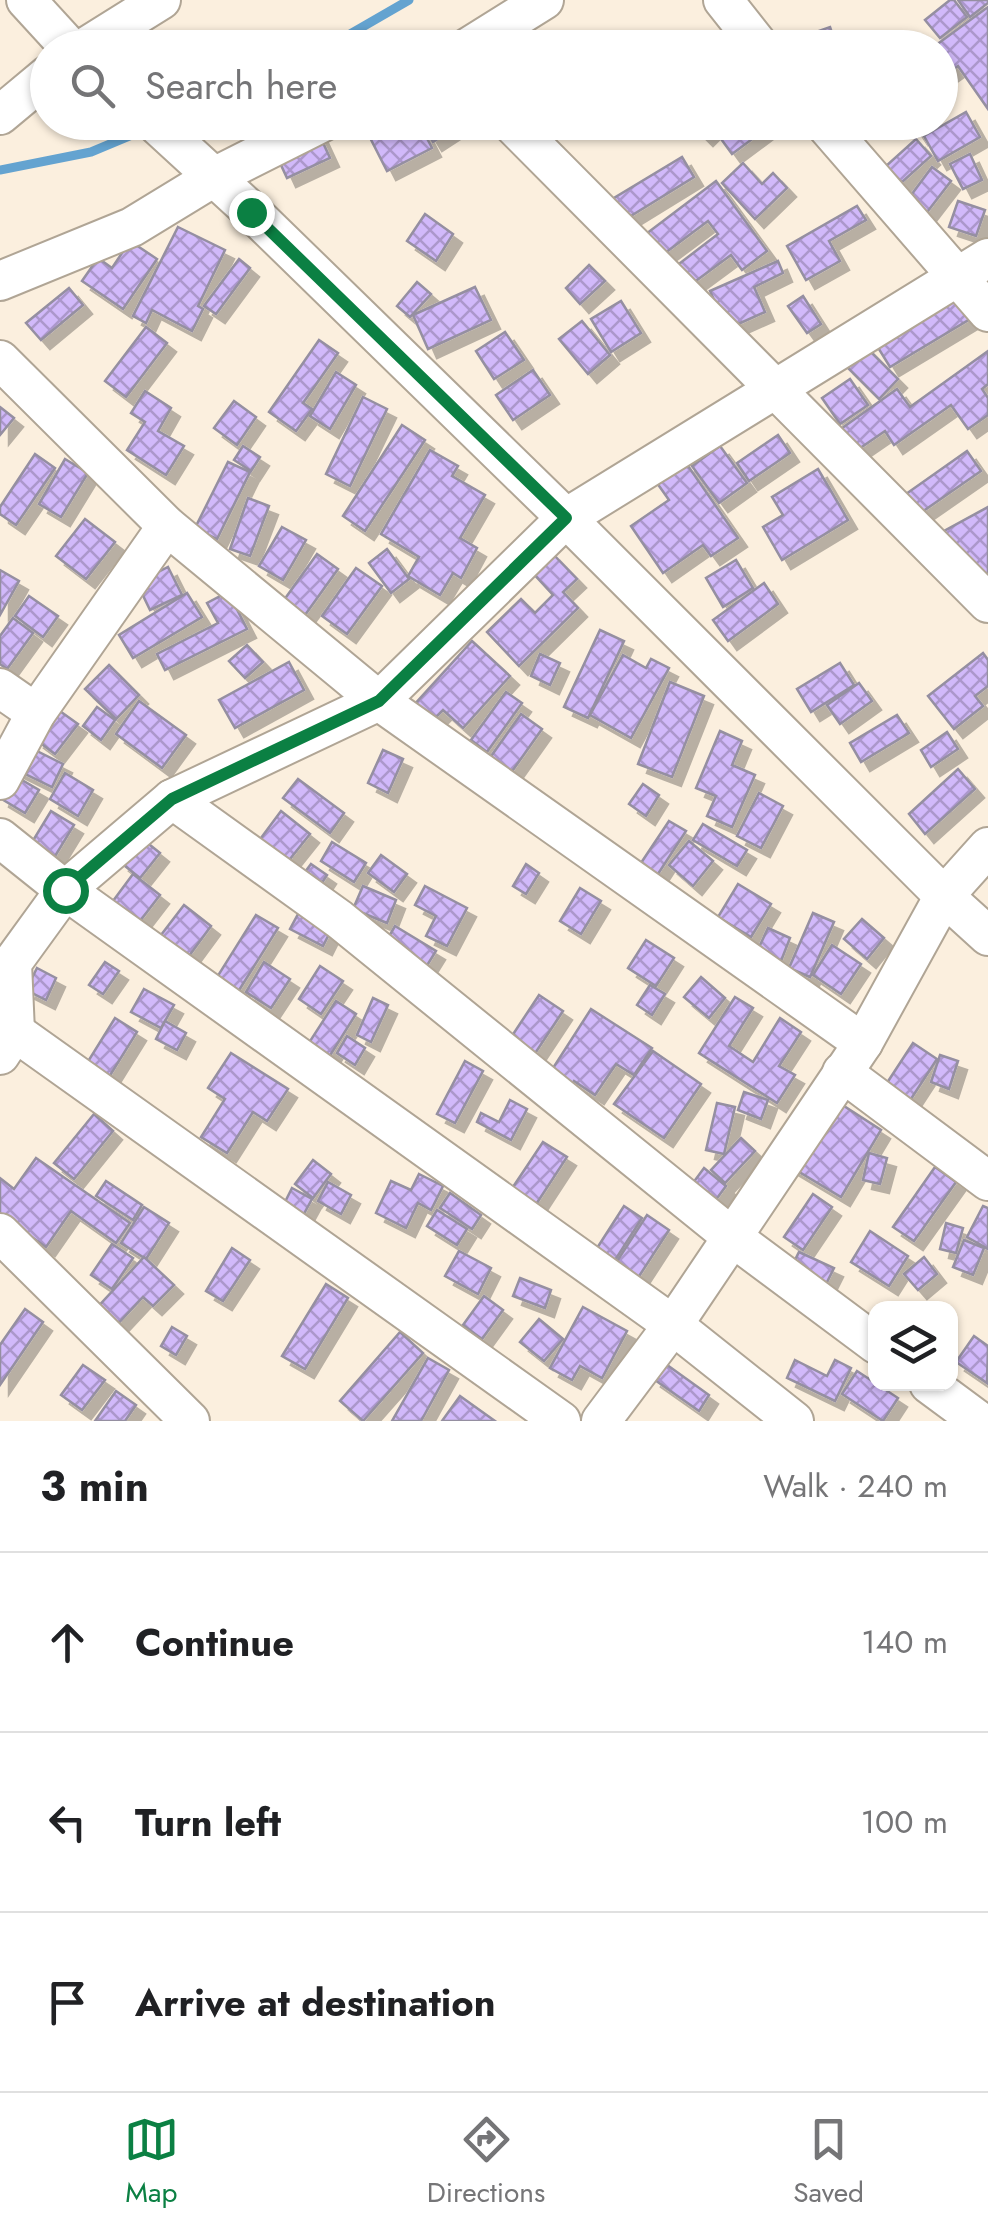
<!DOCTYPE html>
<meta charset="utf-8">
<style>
:root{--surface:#fff;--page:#f6f6f6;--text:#202124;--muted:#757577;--line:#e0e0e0;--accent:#0b8043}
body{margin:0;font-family:Jost,sans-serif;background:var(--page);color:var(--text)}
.controls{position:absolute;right:30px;bottom:30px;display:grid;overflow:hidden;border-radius:20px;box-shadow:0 2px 8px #0004}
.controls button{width:90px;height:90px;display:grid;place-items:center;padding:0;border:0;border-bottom:2px solid var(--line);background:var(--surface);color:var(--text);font:50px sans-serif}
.stop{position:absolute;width:30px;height:30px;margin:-22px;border:8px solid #0b8043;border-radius:50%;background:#fff}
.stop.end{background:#0b8043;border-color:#fff;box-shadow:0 2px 10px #0008}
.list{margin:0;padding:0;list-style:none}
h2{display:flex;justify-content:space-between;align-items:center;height:130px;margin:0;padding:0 40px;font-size:42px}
h2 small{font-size:32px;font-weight:400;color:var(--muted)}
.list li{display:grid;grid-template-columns:65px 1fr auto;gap:30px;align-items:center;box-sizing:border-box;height:180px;padding:0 40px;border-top:2px solid var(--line)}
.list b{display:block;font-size:38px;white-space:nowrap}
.list em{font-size:32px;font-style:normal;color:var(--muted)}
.icon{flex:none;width:55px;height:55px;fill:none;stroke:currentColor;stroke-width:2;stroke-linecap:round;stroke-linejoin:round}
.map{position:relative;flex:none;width:988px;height:1421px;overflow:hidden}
.search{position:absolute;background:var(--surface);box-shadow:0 2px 8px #0004;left:30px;right:30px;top:30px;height:110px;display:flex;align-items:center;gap:25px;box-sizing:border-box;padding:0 35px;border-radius:55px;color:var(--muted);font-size:38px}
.sheet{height:670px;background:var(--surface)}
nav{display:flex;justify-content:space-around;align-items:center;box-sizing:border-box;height:140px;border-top:2px solid var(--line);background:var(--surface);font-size:28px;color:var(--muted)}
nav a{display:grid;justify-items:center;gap:5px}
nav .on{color:var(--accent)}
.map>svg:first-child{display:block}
</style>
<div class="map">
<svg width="988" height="1421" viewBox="0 0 988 1421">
<defs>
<pattern id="building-cross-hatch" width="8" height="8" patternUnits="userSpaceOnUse" patternTransform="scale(2.5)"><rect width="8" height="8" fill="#d1b9fa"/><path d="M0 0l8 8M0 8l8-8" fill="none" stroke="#ab97cb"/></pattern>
<filter id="shadow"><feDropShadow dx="9" dy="9" stdDeviation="0" flood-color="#0004"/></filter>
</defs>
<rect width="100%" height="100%" fill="#fbefde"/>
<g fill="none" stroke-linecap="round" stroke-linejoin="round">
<g stroke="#64a3d0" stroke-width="9">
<polyline points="326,48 409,0"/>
<polyline points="0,170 91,152 146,129"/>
</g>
</g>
<g fill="url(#building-cross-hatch)" stroke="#958fa1" stroke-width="2.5" filter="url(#shadow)">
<polygon points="950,0 954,0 967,17 940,38 925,20"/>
<polygon points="958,0 988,0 988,3 970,17"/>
<polygon points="988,7 988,109 958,66 941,78 940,48 932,48"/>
<polygon points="830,27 837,48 796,48 793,40"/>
<polygon points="966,112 980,137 938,161 924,136"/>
<polygon points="362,122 393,122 398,133 419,123 432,148 387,171"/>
<polygon points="421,122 462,122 462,123 433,142"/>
<polygon points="689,122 719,122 704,137"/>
<polygon points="729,122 769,122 771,125 732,154 716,132"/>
<polygon points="910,122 938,122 919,136"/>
<polygon points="318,132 330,158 287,178 275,152"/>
<polygon points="916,139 931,156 891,192 876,175"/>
<polygon points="970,154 982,180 963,189 950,164"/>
<polygon points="682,157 694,177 621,222 609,201"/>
<polygon points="743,163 762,184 773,173 787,188 755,219 722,183"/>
<polygon points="932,167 951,181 921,220 903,206"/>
<polygon points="716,181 767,251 742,270 731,255 689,286 675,267 718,234 708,221 657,259 642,237"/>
<polygon points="958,201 985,210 976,236 949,227"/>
<polygon points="857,206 866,220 829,241 840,261 806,280 787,246"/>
<polygon points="425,214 453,234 436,261 407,241"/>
<polygon points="178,227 225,250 198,306 203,309 192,331 152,310 146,323 133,316"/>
<polygon points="130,241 157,259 123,309 82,281 98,258 112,268"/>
<polygon points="239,259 250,268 216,314 204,306"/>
<polygon points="778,261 783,273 754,287 765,312 727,329 710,291"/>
<polygon points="589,265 605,281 580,304 566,288"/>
<polygon points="417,282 431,294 410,317 397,306"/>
<polygon points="475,287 491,320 428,349 413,315"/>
<polygon points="69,288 83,305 41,340 26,323"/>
<polygon points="803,296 821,324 807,333 788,306"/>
<polygon points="956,298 970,319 890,367 877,346"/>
<polygon points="621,301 641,333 611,352 591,319"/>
<polygon points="582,321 610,355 588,374 559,339"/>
<polygon points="146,327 167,343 126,397 105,381"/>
<polygon points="505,332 524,360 494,379 476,351"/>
<polygon points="319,340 338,353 303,403 312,409 296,431 269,412"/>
<polygon points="865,346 898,379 879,399 845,365"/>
<polygon points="988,351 988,384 982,389 988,398 988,415 968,429 951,405 894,445 885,431 853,453 838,431 897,389 910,407"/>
<polygon points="533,370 550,395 513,420 496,395"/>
<polygon points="336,372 356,385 330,429 310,416"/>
<polygon points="850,379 868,405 840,424 822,398"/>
<polygon points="145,391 171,408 158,431 184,446 166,475 127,450 145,422 131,413"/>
<polygon points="363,397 387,409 350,486 326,474"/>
<polygon points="234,401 256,417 237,445 214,428"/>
<polygon points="0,407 14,418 0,435"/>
<polygon points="402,425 425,440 365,531 343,516"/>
<polygon points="778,435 790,453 749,481 737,463"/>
<polygon points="243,446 260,457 251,471 234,460"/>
<polygon points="720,446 747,483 719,503 692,466"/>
<polygon points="430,450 458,466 452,476 485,495 460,538 477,548 461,578 453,573 440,595 408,576 419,557 381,534"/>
<polygon points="967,451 981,471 909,521 896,501"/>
<polygon points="35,454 55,468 16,525 0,514 0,507"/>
<polygon points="65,459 88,473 61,517 39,504"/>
<polygon points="228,462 250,472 217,539 195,528"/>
<polygon points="686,463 738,538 711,556 703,545 663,573 631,526 669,500 657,483"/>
<polygon points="818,469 848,520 782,560 763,527 783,515 772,497"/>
<polygon points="248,498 269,506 250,556 230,549"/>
<polygon points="988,507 988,582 977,588 944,531"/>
<polygon points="85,519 115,542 86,579 56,556"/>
<polygon points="282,527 306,540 283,580 259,566"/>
<polygon points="387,549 409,579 391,593 369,563"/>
<polygon points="551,552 577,579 563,592 578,608 519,666 487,632 521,599 535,613 553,595 531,571"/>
<polygon points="317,554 338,569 305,615 284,600"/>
<polygon points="736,560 753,588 723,607 706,578"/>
<polygon points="168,567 182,595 150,610 137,583"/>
<polygon points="356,568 382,586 347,634 322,616"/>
<polygon points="0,570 19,581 0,615"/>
<polygon points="764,583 778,604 728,641 713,620"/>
<polygon points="228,592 247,629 165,670 157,654 218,623 207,603"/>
<polygon points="187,593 202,617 133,658 119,635"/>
<polygon points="29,596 58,616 43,637 15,616"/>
<polygon points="13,618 33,633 7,669 0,664 0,636"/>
<polygon points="600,630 624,641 588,718 564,707"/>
<polygon points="472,641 510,676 463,728 443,710 432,721 414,705"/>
<polygon points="247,645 263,662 245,678 229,661"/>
<polygon points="983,653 988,660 988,686 975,696 983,706 954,729 928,696"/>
<polygon points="540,654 560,663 550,685 531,676"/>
<polygon points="623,655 646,668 651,659 669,668 631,738 590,715"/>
<polygon points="289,662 304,690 235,728 219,700"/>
<polygon points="840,663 854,685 811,712 797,689"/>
<polygon points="109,665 139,695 116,719 85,689"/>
<polygon points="670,682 704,696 672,777 638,764"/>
<polygon points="859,683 872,701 840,724 827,705"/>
<polygon points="506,692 522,703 487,752 471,740"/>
<polygon points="139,701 186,735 162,768 116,734"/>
<polygon points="97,707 115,720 101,740 83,726"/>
<polygon points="57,709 78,724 55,754 35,739"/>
<polygon points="521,714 542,729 508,777 487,762"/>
<polygon points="897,715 909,733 861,762 850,743"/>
<polygon points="720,731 742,741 732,765 755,775 732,827 707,816 716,796 696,788"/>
<polygon points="947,732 958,749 931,767 921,750"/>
<polygon points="23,744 63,764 52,787 11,767"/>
<polygon points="383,750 403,759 388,793 368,783"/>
<polygon points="958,769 975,789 925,834 909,814"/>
<polygon points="10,773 39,790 25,813 0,798"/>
<polygon points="65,773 93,790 78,816 50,799"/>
<polygon points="298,779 344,813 330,833 283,798"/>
<polygon points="643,784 659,795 646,816 629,804"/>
<polygon points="759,793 783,806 761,848 737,836"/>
<polygon points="51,811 74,825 49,866 26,852"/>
<polygon points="281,811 310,834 286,864 258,842"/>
<polygon points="669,821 686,831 656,877 639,866"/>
<polygon points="703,824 747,850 737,866 693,840"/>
<polygon points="140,837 160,853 140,878 120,862"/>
<polygon points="689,841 713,861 693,886 669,865"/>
<polygon points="332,842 366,863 354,882 321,861"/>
<polygon points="381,855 407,874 394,892 368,873"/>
<polygon points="311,864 327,875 313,896 296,884"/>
<polygon points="526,864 539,873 526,894 513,886"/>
<polygon points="133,874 160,895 140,921 113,901"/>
<polygon points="738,884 771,904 751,937 718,917"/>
<polygon points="363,886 396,900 387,923 353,909"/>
<polygon points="425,886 467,908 447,946 426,936 436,916 415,905"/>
<polygon points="580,888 601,901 581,934 560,921"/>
<polygon points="304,903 336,920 323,946 290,929"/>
<polygon points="184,905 211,926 189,956 161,935"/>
<polygon points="813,913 834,922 810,977 789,968"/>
<polygon points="256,915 278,928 231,1003 209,990"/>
<polygon points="862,919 884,938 867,959 844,939"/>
<polygon points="395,926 436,951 421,975 381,950"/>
<polygon points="768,928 790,938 779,966 755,956"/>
<polygon points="646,940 674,958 656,986 628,968"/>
<polygon points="832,945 861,964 841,994 813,975"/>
<polygon points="105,962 119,971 103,994 89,985"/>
<polygon points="264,962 290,979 271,1008 246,992"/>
<polygon points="320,966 343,981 321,1014 299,999"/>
<polygon points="37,968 56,978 46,1000 26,990"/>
<polygon points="701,977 725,998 709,1018 684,997"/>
<polygon points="650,985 665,994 652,1015 637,1005"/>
<polygon points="144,989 174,1005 161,1028 131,1012"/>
<polygon points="539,995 563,1011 528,1064 504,1048"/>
<polygon points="735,997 753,1008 729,1046 753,1062 780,1018 801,1032 779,1066 795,1075 777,1103 699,1053"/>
<polygon points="373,998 388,1005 371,1042 357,1035"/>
<polygon points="336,1001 356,1014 324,1065 303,1052"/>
<polygon points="591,1009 652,1048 634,1075 616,1064 595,1095 574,1081 565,1095 544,1082"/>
<polygon points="115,1018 137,1032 109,1077 87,1063"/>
<polygon points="165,1021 186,1033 177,1050 156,1039"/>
<polygon points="347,1036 365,1048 355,1065 337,1053"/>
<polygon points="913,1043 937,1059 909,1102 885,1086"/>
<polygon points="653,1051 701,1084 664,1138 614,1104"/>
<polygon points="231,1053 288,1089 267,1121 253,1112 227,1153 201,1137 225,1099 208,1088"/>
<polygon points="940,1055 958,1061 949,1089 931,1082"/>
<polygon points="465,1061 483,1071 455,1123 437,1114"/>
<polygon points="744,1092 768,1100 761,1119 738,1110"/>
<polygon points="827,1095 881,1130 841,1197 786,1164"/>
<polygon points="510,1100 527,1109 511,1140 477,1122 481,1113 499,1122"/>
<polygon points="717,1103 735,1107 724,1154 706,1150"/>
<polygon points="94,1114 113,1131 74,1179 54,1163"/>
<polygon points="741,1138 755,1151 725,1183 711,1170"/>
<polygon points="543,1142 567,1157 533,1209 509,1193"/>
<polygon points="869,1153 887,1158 880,1184 863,1180"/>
<polygon points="36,1158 130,1223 116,1243 71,1211 46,1247 0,1215 0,1178 14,1189"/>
<polygon points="313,1160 331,1174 313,1198 295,1184"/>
<polygon points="935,1167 956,1182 914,1241 893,1227"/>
<polygon points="704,1168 726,1186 712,1205 690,1187"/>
<polygon points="419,1174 443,1186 431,1210 418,1203 406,1228 376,1213 391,1181 411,1190"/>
<polygon points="106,1181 142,1205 133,1220 96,1196"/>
<polygon points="328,1182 351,1195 341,1214 318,1201"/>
<polygon points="292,1188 312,1199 301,1219 282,1208"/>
<polygon points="450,1193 481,1215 472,1229 440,1208"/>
<polygon points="813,1194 832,1207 803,1250 784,1237"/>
<polygon points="624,1206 642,1218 610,1268 592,1256"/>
<polygon points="983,1206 988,1208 988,1249 967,1237"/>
<polygon points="144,1207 169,1223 146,1259 121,1243"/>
<polygon points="437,1210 467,1229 457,1245 427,1226"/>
<polygon points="647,1215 669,1230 634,1284 612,1269"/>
<polygon points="946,1223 963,1228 956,1253 940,1249"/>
<polygon points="870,1231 908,1256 889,1286 851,1262"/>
<polygon points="964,1240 984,1248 973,1275 953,1267"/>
<polygon points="112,1244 133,1258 112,1289 91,1275"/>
<polygon points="232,1248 250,1260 223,1301 206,1291"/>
<polygon points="459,1251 491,1268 478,1294 445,1276"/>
<polygon points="799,1252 834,1268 826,1284 791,1268"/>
<polygon points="144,1257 174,1285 153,1306 143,1297 113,1329 94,1311"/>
<polygon points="924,1257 937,1274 918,1290 904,1274"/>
<polygon points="520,1278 551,1290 545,1308 513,1296"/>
<polygon points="326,1284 348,1298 305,1369 282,1356"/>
<polygon points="484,1296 503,1310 482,1339 463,1325"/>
<polygon points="583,1307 627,1331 602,1378 580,1366 572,1380 550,1368"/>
<polygon points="25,1309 43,1322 0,1385 0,1345"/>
<polygon points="539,1319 563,1339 544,1361 520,1342"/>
<polygon points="172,1327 187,1336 176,1355 161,1346"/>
<polygon points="400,1332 423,1353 363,1421 340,1401"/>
<polygon points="974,1336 988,1346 987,1383 956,1362"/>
<polygon points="428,1358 449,1370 421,1421 392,1421"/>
<polygon points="795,1360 827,1376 835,1360 851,1368 835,1401 787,1378"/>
<polygon points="663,1362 709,1395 699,1411 652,1378"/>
<polygon points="83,1365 105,1380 82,1410 61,1395"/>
<polygon points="857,1371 898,1398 883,1421 842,1394"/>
<polygon points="116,1391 136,1405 125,1421 95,1421"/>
<polygon points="460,1396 495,1421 442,1421"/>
</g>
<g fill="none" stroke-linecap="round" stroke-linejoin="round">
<defs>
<g id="street">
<polyline points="26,0 70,48"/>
<polyline points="723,0 761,48"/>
<polyline points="84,48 161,0"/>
<polyline points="467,48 544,0"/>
<polyline points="0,115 48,75"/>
<polyline points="154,122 251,211 566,518 944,896 988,936"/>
<polyline points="510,122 988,603"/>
<polyline points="823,122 988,312"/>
<polyline points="0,281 132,227 214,177 323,122"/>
<polyline points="0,360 167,526 379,701 863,1043"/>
<polyline points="0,688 36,713"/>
<polyline points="0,780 36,713 167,526"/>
<polyline points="172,799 339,919 731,1236 876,1344"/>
<polyline points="0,838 65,890 673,1325 794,1421"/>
<polyline points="15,1032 561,1421"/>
<polyline points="0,1055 15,1032 12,963 65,890 172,799 379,701 566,518 988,258"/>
<polyline points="842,1072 988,1181"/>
<polyline points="0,1233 190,1421"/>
<polyline points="929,1384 979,1421"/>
<polyline points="601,1421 673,1325 863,1043 944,896 988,847"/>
</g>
</defs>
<use href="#street" stroke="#b0a595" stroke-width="42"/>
<use href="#street" stroke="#fff" stroke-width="38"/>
</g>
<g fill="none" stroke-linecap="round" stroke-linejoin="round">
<polyline stroke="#0b8043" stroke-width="12" points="65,890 172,799 379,701 566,518 251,212"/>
</g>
</svg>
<div class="controls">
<button><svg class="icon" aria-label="layers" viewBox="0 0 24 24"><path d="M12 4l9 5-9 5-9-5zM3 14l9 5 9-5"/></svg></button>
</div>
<div class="stop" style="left:65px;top:890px"></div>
<div class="stop end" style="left:251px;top:212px"></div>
<div class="search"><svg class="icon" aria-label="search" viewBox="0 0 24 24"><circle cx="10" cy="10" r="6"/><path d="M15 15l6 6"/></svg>Search here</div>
</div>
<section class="sheet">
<h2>3 min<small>Walk · 240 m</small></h2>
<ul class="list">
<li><svg class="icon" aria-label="ahead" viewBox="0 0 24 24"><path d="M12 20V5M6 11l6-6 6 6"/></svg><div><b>Continue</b></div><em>140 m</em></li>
<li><svg class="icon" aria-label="left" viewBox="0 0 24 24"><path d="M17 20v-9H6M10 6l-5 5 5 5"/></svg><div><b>Turn left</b></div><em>100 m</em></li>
<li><svg class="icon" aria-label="arrive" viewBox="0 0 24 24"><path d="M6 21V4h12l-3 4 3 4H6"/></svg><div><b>Arrive at destination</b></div></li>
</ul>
</section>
<nav>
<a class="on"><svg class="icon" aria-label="map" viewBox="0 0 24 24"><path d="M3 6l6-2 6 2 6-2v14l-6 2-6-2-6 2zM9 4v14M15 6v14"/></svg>Map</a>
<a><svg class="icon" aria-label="directions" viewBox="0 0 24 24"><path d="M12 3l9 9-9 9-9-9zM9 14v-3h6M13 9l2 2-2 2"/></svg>Directions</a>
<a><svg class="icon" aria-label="saved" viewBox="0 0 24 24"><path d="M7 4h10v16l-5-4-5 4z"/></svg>Saved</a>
</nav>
